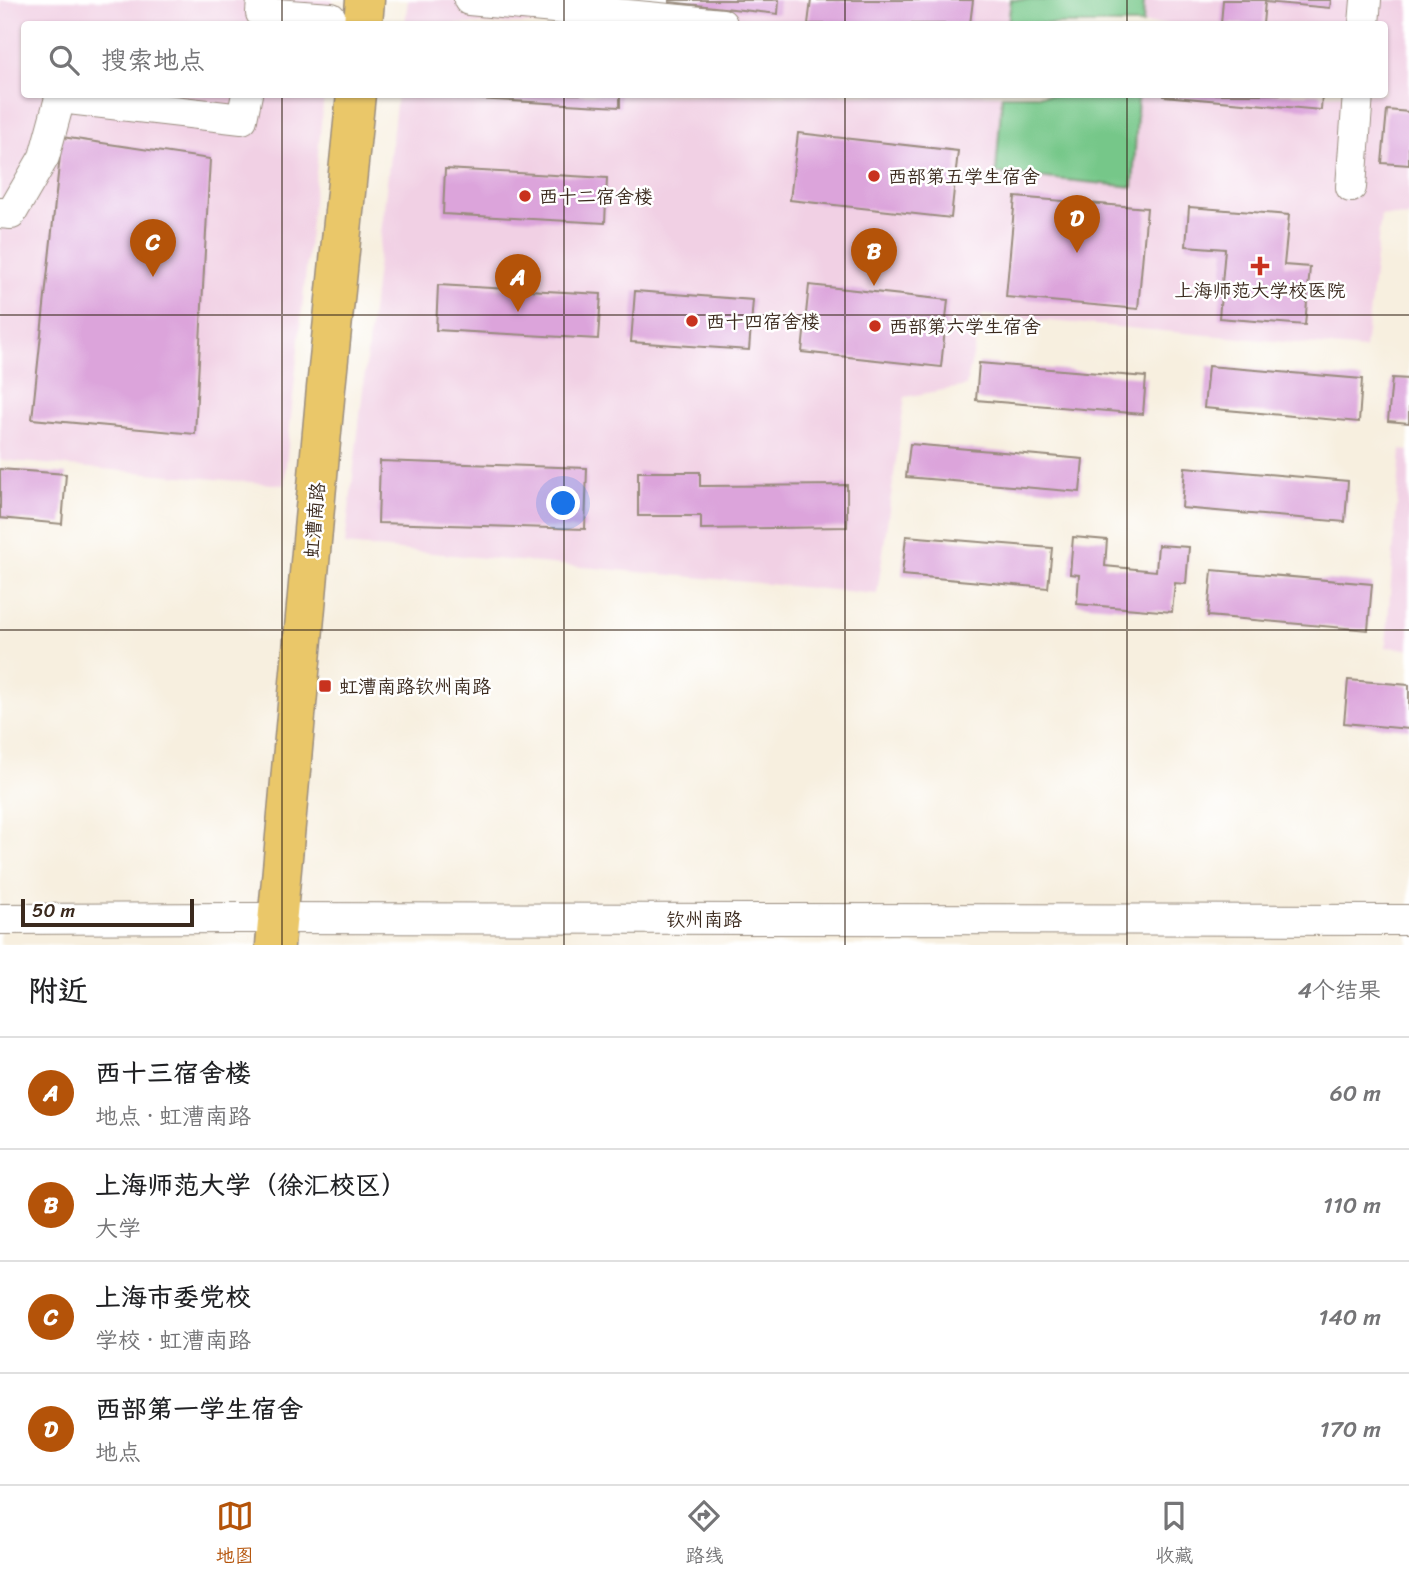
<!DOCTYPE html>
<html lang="zh">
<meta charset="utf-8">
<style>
:root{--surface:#fff;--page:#f2f2f2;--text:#202124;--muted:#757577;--line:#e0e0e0;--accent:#b45309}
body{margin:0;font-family:Sriracha,"LXGW WenKai TC",sans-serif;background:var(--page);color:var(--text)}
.scale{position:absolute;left:21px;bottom:18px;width:173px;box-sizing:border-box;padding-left:7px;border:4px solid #3b2a1e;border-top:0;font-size:19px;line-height:24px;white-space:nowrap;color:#3b2a1e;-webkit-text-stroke:5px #fff;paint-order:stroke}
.you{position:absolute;left:564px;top:504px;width:24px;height:24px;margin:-18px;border:5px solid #fff;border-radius:50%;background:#1a73e8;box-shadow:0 0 0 10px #1a73e833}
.badge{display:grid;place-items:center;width:46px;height:46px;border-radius:50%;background:var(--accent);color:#fff;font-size:23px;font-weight:700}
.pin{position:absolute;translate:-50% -58px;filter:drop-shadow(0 2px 4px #0008)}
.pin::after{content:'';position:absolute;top:37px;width:24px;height:21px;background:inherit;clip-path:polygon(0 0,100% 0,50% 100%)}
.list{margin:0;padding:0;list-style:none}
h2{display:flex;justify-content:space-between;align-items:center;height:91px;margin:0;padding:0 28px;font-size:30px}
h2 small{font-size:23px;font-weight:400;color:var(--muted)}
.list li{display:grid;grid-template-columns:46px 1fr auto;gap:21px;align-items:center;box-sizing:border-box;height:112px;padding:0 28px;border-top:2px solid var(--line)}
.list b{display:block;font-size:26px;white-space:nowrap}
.list p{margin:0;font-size:23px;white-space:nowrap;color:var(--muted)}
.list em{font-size:23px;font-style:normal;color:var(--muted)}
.icon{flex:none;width:38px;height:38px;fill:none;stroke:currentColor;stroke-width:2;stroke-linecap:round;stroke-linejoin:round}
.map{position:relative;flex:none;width:1409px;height:945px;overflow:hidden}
.search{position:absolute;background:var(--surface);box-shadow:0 2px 5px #0004;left:21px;right:21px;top:21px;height:77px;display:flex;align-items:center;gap:18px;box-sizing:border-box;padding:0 24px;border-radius:7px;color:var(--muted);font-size:26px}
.sheet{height:539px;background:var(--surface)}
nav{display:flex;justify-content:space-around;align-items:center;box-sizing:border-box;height:98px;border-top:2px solid var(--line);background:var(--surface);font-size:19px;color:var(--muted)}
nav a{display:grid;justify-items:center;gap:4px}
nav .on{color:var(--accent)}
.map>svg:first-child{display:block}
</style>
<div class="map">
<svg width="1409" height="945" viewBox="0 0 1409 945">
<rect width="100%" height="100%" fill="#fff"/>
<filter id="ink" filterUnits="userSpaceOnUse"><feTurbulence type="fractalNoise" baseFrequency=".0143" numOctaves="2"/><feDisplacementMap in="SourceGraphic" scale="14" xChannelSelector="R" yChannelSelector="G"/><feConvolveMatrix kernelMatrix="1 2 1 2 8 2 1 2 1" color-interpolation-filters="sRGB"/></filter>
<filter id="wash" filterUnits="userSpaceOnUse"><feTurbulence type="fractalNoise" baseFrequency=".00686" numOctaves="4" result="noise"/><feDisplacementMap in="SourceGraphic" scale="28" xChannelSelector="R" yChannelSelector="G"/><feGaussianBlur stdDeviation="1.57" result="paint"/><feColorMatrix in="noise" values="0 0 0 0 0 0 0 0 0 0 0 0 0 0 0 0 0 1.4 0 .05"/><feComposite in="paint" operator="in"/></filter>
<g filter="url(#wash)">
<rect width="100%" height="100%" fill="#f7efdf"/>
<g fill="#f1d0e4">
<polygon points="0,0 333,0 331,24 24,24 24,94 324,95 284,485 0,460"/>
<polygon points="408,0 1409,0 1409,217 1381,215 1365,349 982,315 966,386 905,397 877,594 345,545 397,95 1384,94 1384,24 405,24"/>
<polygon points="1401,450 1409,451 1409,649 1386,647"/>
</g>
<g fill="#76c789" stroke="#587854" stroke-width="2">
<polygon points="1011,0 1144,0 1143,24 1008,24"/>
<polygon points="1002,95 1138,95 1133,187 996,173"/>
</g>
<g id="blocks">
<g fill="#dca4db">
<polygon points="669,0 779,0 778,14 669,2"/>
<polygon points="811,0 973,0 970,24 808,24"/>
<polygon points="1223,0 1331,0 1330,8 1265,2 1263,24 1221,24"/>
<polygon points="457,94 620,94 620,107 457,98"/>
<polygon points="1164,94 1322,94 1321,110 1164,96"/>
<polygon points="1387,110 1409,112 1409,165 1382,163"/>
<polygon points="798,133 958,151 951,218 790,200"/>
<polygon points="62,137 210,159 195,434 32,419"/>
<polygon points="445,169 607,178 605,223 443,214"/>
<polygon points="1015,197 1147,208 1138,309 1006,297"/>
<polygon points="1189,207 1289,215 1284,265 1310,267 1305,325 1219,318 1225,249 1186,246"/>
<polygon points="438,285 601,294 598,339 436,330"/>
<polygon points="809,285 948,300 941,367 802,352"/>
<polygon points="635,291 753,300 749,350 631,342"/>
<polygon points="979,363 1146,377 1143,414 976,400"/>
<polygon points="1208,366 1362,379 1359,422 1204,408"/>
<polygon points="1392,378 1409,379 1409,423 1388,421"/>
<polygon points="910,444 1083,459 1080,492 906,477"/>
<polygon points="380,461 587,468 585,529 378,523"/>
<polygon points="1185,467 1348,481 1345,522 1182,508"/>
<polygon points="0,469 66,474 62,524 0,518"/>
<polygon points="638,472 700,472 700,486 847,485 847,527 701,529 701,516 638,516"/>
<polygon points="906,536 1052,548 1048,588 902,575"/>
<polygon points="1073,537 1107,540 1105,566 1156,571 1158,545 1189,547 1186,584 1175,583 1172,612 1077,604 1079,575 1070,574"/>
<polygon points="1212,570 1372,584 1368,630 1208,616"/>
<polygon points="1348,680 1409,685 1409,729 1344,723"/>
</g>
</g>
</g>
<g filter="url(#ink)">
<use href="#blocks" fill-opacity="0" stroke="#998c7e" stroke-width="2"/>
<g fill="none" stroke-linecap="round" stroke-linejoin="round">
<defs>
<g id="minor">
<polyline points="262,0 261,13 331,18"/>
<polyline points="469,0 722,24"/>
<polyline points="1364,24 1366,0"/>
<polyline points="1351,187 1358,94"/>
<polyline points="0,213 11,214 44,157 60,98 242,119 247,94"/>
<polyline points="0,919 241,918 1409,920"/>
</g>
<g id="major">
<polyline points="363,24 365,0"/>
<polyline points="275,945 326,388 356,94"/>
</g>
</defs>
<use href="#minor" stroke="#998c7e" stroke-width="32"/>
<use href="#major" stroke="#998c7e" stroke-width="41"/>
<use href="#minor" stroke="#fff" stroke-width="30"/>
<use href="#major" stroke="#eac769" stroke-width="38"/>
</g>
</g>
<path fill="none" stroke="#3b2a1e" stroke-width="2" stroke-opacity="0.55" d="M282,0V24M564,0V24M845,0V24M1127,0V24M282,94V945M564,94V945M845,94V945M1127,94V945M0,315H1409M0,630H1409"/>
<g fill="#c8321e" stroke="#fff" stroke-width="2.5">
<circle cx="874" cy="176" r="7"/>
<circle cx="525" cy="196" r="7"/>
<path d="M1256.5 255.5h7v7h7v7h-7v7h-7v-7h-7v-7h7z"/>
<circle cx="692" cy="321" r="7"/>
<circle cx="875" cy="326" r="7"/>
<rect x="318" y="679" width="14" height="14" rx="3.5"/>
</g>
<g text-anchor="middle" stroke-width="5" stroke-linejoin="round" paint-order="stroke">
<g font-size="19" fill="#3b2a1e" stroke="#fff" text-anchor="start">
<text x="888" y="183">西部第五学生宿舍</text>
<text x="539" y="203">西十二宿舍楼</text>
<text x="1260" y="297" text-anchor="middle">上海师范大学校医院</text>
<text x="706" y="328">西十四宿舍楼</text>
<text x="889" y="333">西部第六学生宿舍</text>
<text x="339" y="693">虹漕南路钦州南路</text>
</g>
<g font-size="19" fill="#3b2a1e" stroke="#fff">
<text transform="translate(314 520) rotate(-85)" y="7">虹漕南路</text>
<text x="704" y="926">钦州南路</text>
</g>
</g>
</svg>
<div class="scale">50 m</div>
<div class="you"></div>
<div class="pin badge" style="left:518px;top:312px">A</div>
<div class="pin badge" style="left:874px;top:286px">B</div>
<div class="pin badge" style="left:153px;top:277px">C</div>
<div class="pin badge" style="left:1077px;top:253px">D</div>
<div class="search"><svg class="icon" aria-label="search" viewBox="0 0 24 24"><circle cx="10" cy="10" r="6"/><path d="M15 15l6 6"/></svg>搜索地点</div>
</div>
<section class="sheet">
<h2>附近<small>4个结果</small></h2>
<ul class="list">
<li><span class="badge">A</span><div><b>西十三宿舍楼</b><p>地点 · 虹漕南路</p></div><em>60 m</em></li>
<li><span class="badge">B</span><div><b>上海师范大学（徐汇校区）</b><p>大学</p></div><em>110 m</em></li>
<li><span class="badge">C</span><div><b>上海市委党校</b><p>学校 · 虹漕南路</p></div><em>140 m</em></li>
<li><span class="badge">D</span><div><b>西部第一学生宿舍</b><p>地点</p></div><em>170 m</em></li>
</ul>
</section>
<nav>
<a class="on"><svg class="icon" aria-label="map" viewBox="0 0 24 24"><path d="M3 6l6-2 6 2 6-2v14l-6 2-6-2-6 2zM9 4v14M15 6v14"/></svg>地图</a>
<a><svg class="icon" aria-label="directions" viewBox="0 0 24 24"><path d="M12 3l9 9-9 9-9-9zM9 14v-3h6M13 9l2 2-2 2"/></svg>路线</a>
<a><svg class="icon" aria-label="saved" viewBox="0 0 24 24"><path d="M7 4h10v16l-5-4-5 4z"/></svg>收藏</a>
</nav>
